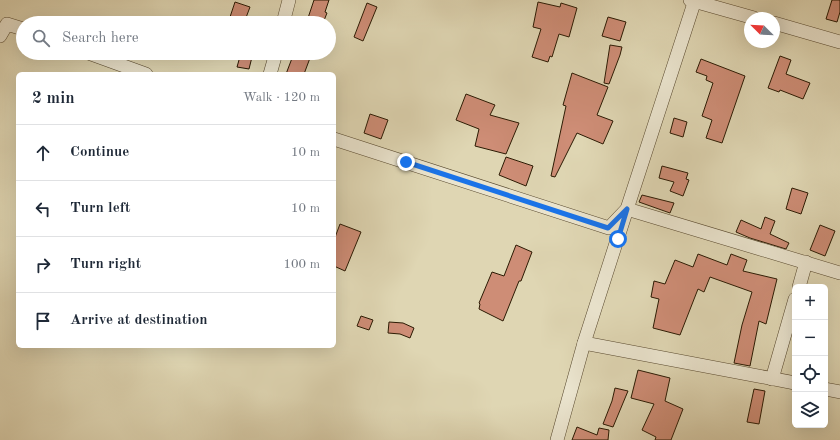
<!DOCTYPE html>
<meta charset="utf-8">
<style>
:root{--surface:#fff;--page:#f2f2f3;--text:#1f2937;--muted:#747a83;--line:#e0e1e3}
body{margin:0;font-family:"Old Standard TT",serif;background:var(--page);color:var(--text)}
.controls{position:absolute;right:12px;bottom:12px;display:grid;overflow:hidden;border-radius:6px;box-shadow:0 4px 16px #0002}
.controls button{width:36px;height:36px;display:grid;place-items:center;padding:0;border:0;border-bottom:1px solid var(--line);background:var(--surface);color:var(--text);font:20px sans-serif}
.compass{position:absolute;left:744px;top:12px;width:36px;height:36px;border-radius:50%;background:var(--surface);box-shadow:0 4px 16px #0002;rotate:294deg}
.stop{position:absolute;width:12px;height:12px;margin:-9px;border:3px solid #1a73e8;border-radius:50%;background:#fff}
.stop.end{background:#1a73e8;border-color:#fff;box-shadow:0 1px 4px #0008}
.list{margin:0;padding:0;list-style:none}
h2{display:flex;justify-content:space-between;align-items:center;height:52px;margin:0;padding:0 16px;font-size:17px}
h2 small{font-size:13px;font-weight:400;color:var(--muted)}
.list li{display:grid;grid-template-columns:26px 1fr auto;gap:12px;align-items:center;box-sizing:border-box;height:56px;padding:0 16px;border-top:1px solid var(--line)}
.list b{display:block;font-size:15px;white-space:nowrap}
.list em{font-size:13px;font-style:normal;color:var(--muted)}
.icon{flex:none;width:22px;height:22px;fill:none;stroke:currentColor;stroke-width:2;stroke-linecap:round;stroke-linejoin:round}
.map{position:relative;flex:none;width:840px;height:440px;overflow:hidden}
.search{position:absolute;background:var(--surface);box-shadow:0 4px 16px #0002;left:16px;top:16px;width:320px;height:44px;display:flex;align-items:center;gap:10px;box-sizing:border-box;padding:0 14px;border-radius:22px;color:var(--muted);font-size:15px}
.panel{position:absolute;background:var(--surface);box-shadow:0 4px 16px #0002;left:16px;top:72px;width:320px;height:276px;border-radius:6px}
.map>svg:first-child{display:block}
</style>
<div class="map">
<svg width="840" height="440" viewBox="0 0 840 440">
<rect width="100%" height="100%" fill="#dfd6b3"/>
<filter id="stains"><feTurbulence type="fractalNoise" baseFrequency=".005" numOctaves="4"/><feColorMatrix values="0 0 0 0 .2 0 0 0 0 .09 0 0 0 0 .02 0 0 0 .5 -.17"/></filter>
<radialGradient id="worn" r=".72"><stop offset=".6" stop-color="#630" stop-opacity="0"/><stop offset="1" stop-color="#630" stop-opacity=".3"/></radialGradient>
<g fill="#ce8d76" stroke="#2b1a03">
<polygon points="314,0 329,0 325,12 327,13 323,23 315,23 307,21"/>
<polygon points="832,0 840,0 840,12 837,22 826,19"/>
<polygon points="235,2 250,7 244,23 228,23"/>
<polygon points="538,2 560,7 561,3 577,8 569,37 559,34 552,57 550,56 548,62 532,57 541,29 533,27"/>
<polygon points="367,3 377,7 363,41 354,37"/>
<polygon points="608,17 626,22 620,41 602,36"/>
<polygon points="610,45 622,47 620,55 609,84 604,83"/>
<polygon points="241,53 253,53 249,69 237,67"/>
<polygon points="294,53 310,58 304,74 286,74"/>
<polygon points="780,56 791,60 786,74 810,83 803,99 780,90 779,92 768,88"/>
<polygon points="701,59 745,76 722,143 706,138 712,120 702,116 713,83 706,80 707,76 696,72"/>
<polygon points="572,73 608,87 597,115 613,121 603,144 577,133 555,177 551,176 566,106 563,105"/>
<polygon points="466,94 495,105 490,115 519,123 506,154 475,146 479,129 456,120"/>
<polygon points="370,114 388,120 381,139 364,133"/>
<polygon points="674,118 687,122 683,137 670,133"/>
<polygon points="506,157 533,166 526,186 499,175"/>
<polygon points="662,166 688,173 686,179 689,180 683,196 670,191 674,182 659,178"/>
<polygon points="792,188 808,193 801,214 786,209"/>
<polygon points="642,195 674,203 670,213 639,202"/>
<polygon points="765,217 775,221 770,234 789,243 786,249 750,238 736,232 741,220 761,229"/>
<polygon points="340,224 361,232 345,271 334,266 334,240"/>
<polygon points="820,225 835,231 825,256 810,250"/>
<polygon points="516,245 532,252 521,281 519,281 503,321 479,309 480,304 479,303 492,272 504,276"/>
<polygon points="698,254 727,265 731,254 747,260 743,271 777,279 766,324 759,321 750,366 734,363 742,325 752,292 710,277 704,292 698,289 680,335 653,328 659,299 651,297 654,281 665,284 675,260 693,267"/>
<polygon points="361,316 373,320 369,330 357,326"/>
<polygon points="389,322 403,323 414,328 410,338 400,334 388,333"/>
<polygon points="638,370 670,378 665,401 683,409 671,440 655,440 656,437 642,430 654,404 631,398"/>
<polygon points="615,388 628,391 613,427 603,424 612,401"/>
<polygon points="754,389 765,391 759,424 747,422"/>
<polygon points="577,427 597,435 599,428 609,430 608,440 572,440"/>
</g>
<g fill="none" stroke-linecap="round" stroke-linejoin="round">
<defs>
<g id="minor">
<polyline points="690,0 754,18"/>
<polyline points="283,23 289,0"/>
<polyline points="774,23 840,42"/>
<polyline points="0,36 7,24 23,29"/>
<polyline points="88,53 146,74"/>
<polyline points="270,74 276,53"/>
<polyline points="334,139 609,228 627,209 695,0"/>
<polyline points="799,287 806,262"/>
<polyline points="584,343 795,383"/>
<polyline points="772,379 795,299"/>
<polyline points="825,389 840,392"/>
<polyline points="557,440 584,343 627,209 840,273"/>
</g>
</defs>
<use href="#minor" stroke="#58492f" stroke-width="14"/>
<use href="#minor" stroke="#eae4ce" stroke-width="13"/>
</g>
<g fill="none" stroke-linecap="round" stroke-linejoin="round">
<polyline stroke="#1a73e8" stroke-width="5" points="406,162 608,228 627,209 618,239"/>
</g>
<rect width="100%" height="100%" filter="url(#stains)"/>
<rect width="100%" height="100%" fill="url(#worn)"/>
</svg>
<div class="controls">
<button>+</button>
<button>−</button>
<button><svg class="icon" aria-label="locate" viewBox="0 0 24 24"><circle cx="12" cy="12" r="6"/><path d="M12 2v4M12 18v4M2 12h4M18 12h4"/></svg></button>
<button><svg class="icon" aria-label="layers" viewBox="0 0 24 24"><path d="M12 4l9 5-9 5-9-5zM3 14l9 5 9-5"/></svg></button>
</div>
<svg class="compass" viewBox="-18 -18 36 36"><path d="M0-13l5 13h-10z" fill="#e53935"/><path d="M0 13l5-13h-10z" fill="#747a83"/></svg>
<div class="stop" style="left:618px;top:239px"></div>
<div class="stop end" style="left:406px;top:162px"></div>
<div class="search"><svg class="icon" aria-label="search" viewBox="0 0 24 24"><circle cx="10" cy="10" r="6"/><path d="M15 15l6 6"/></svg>Search here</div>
<section class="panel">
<h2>2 min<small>Walk · 120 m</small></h2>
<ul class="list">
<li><svg class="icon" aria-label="ahead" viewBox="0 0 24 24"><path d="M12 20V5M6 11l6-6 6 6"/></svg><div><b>Continue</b></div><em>10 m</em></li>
<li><svg class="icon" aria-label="left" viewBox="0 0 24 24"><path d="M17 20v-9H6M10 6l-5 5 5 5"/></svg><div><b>Turn left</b></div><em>10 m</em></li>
<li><svg class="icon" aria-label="right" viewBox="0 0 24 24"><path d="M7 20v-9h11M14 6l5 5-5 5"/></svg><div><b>Turn right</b></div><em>100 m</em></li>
<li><svg class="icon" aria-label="arrive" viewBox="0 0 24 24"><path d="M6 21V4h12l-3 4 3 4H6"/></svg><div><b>Arrive at destination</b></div></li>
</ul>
</section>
</div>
